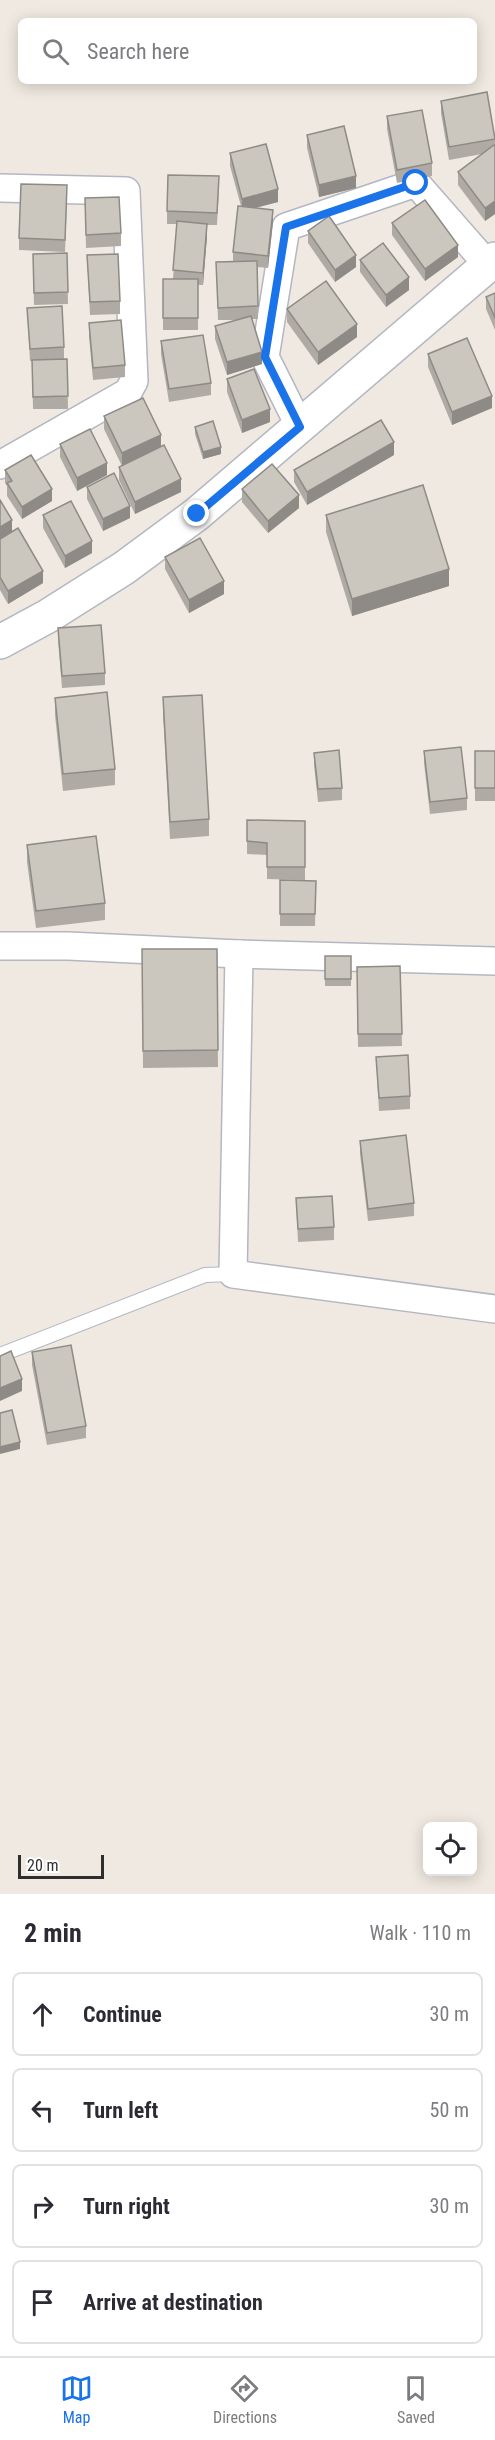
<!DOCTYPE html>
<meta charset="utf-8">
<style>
:root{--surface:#fff;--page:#f7f7f7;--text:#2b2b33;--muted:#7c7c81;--line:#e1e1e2;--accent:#1a73e8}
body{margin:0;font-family:"Roboto Condensed",sans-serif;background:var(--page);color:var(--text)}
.controls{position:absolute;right:18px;bottom:18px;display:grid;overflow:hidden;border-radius:9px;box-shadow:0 3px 15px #0003}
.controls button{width:54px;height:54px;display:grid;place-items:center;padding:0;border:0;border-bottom:2px solid var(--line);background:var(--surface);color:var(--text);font:30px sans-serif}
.scale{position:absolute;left:18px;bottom:15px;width:86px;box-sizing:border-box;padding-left:6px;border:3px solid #2e2e2e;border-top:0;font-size:16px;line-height:21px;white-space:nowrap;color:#2e2e2e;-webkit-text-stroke:4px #fff;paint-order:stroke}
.stop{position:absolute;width:18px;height:18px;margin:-14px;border:4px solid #1a73e8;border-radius:50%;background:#fff}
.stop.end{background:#1a73e8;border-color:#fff;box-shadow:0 2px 6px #0008}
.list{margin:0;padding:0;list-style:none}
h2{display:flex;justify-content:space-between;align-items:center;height:78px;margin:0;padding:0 24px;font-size:26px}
h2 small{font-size:20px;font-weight:400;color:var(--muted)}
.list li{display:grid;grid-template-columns:39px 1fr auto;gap:18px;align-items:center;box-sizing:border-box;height:84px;margin:0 12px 12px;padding:0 12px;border:2px solid var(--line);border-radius:9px}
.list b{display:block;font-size:22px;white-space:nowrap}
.list em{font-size:20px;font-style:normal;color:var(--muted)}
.icon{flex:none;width:33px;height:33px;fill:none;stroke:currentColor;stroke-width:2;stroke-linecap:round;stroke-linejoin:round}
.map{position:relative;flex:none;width:495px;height:1894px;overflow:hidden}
.search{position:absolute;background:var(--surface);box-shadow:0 3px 15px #0003;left:18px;right:18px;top:18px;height:66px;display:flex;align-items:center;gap:15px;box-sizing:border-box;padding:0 21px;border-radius:9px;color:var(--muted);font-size:22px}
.sheet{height:462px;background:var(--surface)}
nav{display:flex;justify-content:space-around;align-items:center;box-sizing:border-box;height:84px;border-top:2px solid var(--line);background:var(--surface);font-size:16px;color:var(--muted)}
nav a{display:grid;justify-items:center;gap:3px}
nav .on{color:var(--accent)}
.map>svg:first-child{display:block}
</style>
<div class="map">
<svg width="495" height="1894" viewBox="0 0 495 1894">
<rect width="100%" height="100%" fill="#efe9e1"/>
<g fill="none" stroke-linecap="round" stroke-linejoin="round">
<defs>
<polyline id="service" points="0,1355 205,1275 233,1274"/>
<g id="minor">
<polyline points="0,188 126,191 134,381 128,392 0,465"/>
<polyline points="300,427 265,357 286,227 416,183 488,265"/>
<polyline points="0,946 68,946 239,954 495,961"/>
<polyline points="239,954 233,1274 495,1309"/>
</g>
<polyline id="tertiary" points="0,642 48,616 124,568 197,514 495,259"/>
</defs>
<use href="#service" stroke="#b4b7c1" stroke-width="16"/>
<use href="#minor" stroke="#b4b7c1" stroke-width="30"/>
<use href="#tertiary" stroke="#b4b7c1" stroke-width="36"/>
<use href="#service" stroke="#fff" stroke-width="14"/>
<use href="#minor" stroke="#fff" stroke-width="27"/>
<use href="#tertiary" stroke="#fff" stroke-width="33"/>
</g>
<g fill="#afaba4">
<polygon points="441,101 495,136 495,214 485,221 458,185 458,172 482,154 449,160 441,113"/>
<polygon points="387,116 432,163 432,176 397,183 387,129"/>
<polygon points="307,135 356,188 319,197 307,148"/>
<polygon points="230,153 278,202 256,208 273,222 268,268 257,267 258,319 252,319 262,364 227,375 215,339 215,326 237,320 218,320 216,262 233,261 233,252 241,206 230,166"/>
<polygon points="219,189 217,225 207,225 207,236 203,285 198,285 198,330 163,330 163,279 173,279 177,224 167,224 167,211"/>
<polygon points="67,198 65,252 19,250 19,238"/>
<polygon points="85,198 121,233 121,246 86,248"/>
<polygon points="392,223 458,257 425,281 392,235"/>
<polygon points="308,231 356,267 335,282 308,243"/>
<polygon points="67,253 68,304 34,305 33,254"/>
<polygon points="87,255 120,301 120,314 90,315"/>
<polygon points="360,260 409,290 386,307 360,272"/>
<polygon points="495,293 495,330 486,309 486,297"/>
<polygon points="27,308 64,347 64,359 67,359 68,409 33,409 32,361 30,361"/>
<polygon points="287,309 357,337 318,365 287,322"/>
<polygon points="89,323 125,365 125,377 93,380 89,336"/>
<polygon points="161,341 211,383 211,395 169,402 161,354"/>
<polygon points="428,354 492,408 452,425 428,367"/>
<polygon points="227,379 270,422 242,433 227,392"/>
<polygon points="104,416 161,447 181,492 135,514 119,480 119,467 122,466 104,429"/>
<polygon points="195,427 221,454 203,459 195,434"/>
<polygon points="60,444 107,475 77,491 60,457"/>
<polygon points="394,455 307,505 294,482 294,470"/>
<polygon points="5,470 52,501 22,519 7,496 7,486 5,483"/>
<polygon points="87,487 130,518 103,531 87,499"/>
<polygon points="242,489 299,508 268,533 242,502"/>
<polygon points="0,500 12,532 43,583 8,604 0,590"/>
<polygon points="43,515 92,553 65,568 43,528"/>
<polygon points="326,515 449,586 352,616 326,532"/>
<polygon points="165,557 224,594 189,613 165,569"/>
<polygon points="58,628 105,673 105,685 62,688 58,640"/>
<polygon points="163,697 209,819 209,836 170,839 163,714"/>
<polygon points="55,698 115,769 115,785 63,791 55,715"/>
<polygon points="424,751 467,798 467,810 430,814 424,763"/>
<rect x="475" y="751" width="20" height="50"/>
<polygon points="314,753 342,788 342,800 318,802 314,765"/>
<polygon points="247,820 305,821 305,880 267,879 267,855 247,854"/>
<polygon points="27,845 105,903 105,920 36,928 27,862"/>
<polygon points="280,880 316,881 315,926 280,926"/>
<polygon points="142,949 217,949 218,1067 143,1068"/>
<rect x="325" y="956" width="26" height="30"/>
<polygon points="400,966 402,1046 358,1047 357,967"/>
<polygon points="376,1057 410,1096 410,1109 379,1111"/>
<polygon points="360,1141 414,1203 414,1216 368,1221 360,1154"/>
<polygon points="296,1198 334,1227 334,1240 298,1242"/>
<polygon points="32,1352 86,1426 86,1438 47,1445 32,1365"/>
</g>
<g fill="#8e8b86">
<polygon points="356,176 356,188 319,197 319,185"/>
<polygon points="278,189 278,202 242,211 242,199"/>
<polygon points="495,201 495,214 485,221 485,208"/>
<polygon points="273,210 273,222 268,268 268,256"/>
<polygon points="207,224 207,236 203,285 203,273"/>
<polygon points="458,245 458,257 425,281 425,269"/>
<polygon points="356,255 356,267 335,282 335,270"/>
<polygon points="409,277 409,290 386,307 386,295"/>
<polygon points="357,324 357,337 318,365 318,352"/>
<polygon points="262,352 262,364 227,375 227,362"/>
<polygon points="492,396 492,408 452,425 452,412"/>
<polygon points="270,409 270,422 242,433 242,420"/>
<polygon points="161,435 161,447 122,466 122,453"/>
<polygon points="394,442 394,455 307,505 307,492"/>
<polygon points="221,447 221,454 203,459 203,452"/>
<polygon points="107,463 107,475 77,491 77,478"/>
<polygon points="181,479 181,492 135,514 135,502"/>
<polygon points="52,489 52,501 22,519 22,507"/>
<polygon points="299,495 299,508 268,533 268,521"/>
<polygon points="130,506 130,518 103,531 103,519"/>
<polygon points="12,520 12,533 0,540 0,527"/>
<polygon points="92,541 92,553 65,568 65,556"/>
<polygon points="449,569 449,586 352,616 352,599"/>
<polygon points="43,571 43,583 8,604 8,591"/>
<polygon points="224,581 224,594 189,613 189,600"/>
<polygon points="22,1379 22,1391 0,1401 0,1388"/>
<polygon points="20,1442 20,1449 0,1454 0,1447"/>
</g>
<g fill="#cbc7bf" stroke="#8e8b86" stroke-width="1.5">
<polygon points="487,92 495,139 449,147 441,101"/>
<polygon points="422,110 432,163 397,170 387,116"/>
<polygon points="344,126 356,176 319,185 307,135"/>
<polygon points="266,144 278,189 242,199 230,153"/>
<polygon points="494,145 495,146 495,201 485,208 458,172"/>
<polygon points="168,175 219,176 217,213 167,211"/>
<polygon points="21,184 67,185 65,240 19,238"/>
<polygon points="119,197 121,233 86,235 85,198"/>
<polygon points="425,200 458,245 425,269 392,223"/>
<polygon points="238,206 273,210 268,256 233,252"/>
<polygon points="329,216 356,255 335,270 308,231"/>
<polygon points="177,221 207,224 203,273 173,270"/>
<polygon points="383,243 409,277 386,295 360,260"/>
<polygon points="67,253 68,292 34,293 33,254"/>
<polygon points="118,254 120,301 90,302 87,255"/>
<polygon points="257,261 258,306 218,308 216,262"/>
<rect x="163" y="279" width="35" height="39"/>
<polygon points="326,281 357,324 318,352 287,309"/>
<polygon points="495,293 495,318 486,297"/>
<polygon points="62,306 64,347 30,349 27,308"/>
<polygon points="251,316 262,352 227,362 215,326"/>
<polygon points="121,320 125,365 93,368 89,323"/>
<polygon points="203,335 211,383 169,389 161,341"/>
<polygon points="467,338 492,396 452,412 428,354"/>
<polygon points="67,359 68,396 33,397 32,360"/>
<polygon points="254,369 270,409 242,420 227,379"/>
<polygon points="143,398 161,435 122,453 104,416"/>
<polygon points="381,420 394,442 307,492 294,470"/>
<polygon points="213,421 221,447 203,452 195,427"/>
<polygon points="90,429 107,463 77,478 60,444"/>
<polygon points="164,445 181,479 135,502 119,467"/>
<polygon points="31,455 52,489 22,507 7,483 12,481 5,470"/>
<polygon points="272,464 299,495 268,521 242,489"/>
<polygon points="114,473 130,506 103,519 87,487"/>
<polygon points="423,485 449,569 352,599 326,515"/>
<polygon points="0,500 12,520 0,527"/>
<polygon points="71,501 92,541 65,556 43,515"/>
<polygon points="18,528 43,571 8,591 0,577 0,539"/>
<polygon points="200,538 224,581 189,600 165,557"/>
<polygon points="101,625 105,673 62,676 58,628"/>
<polygon points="107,692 115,769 63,774 55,698"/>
<polygon points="202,695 209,819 170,822 163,697"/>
<polygon points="461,747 467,798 430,802 424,751"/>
<polygon points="339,750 342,788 318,789 314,753"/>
<rect x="475" y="751" width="20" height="37"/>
<polygon points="247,820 305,821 305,867 267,867 267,843 247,841"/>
<polygon points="96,836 105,903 36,911 27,845"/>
<polygon points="280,880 316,881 315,914 280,914"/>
<polygon points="142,949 217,949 218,1050 143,1051"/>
<rect x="325" y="956" width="26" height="23"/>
<polygon points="400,966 402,1034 358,1034 357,967"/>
<polygon points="408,1055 410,1096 379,1098 376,1057"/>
<polygon points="406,1135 414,1203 368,1209 360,1141"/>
<polygon points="332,1196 334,1227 298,1229 296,1198"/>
<polygon points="71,1345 86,1426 47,1433 32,1352"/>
<polygon points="11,1351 22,1379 0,1388 0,1356"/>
<polygon points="12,1410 20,1442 0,1447 0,1413"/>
</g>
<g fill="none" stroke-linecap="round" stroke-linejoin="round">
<polyline stroke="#1a73e8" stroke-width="8" points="197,514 300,427 265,357 286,227 416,183"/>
</g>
</svg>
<div class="controls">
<button><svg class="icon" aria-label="locate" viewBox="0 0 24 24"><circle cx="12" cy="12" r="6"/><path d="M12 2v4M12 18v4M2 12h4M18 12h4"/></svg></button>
</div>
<div class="scale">20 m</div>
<div class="stop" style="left:416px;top:183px"></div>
<div class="stop end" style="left:197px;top:514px"></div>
<div class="search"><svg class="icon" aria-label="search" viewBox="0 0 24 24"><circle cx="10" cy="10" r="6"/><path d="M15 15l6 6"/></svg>Search here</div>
</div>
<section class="sheet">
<h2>2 min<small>Walk · 110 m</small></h2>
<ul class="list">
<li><svg class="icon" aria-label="ahead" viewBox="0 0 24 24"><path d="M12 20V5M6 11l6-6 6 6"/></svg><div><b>Continue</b></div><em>30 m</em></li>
<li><svg class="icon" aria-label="left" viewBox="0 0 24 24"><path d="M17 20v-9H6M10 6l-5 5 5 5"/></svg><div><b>Turn left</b></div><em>50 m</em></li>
<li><svg class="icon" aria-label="right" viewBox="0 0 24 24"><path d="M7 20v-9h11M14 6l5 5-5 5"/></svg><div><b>Turn right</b></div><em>30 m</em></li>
<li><svg class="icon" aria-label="arrive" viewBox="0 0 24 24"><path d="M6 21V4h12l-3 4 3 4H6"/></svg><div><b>Arrive at destination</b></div></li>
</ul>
</section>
<nav>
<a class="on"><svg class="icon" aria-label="map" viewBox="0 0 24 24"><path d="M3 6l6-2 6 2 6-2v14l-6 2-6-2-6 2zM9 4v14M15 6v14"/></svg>Map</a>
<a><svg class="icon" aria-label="directions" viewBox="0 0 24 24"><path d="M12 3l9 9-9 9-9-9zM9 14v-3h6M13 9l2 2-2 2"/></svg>Directions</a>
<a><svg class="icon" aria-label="saved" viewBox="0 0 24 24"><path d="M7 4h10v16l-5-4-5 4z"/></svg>Saved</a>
</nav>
